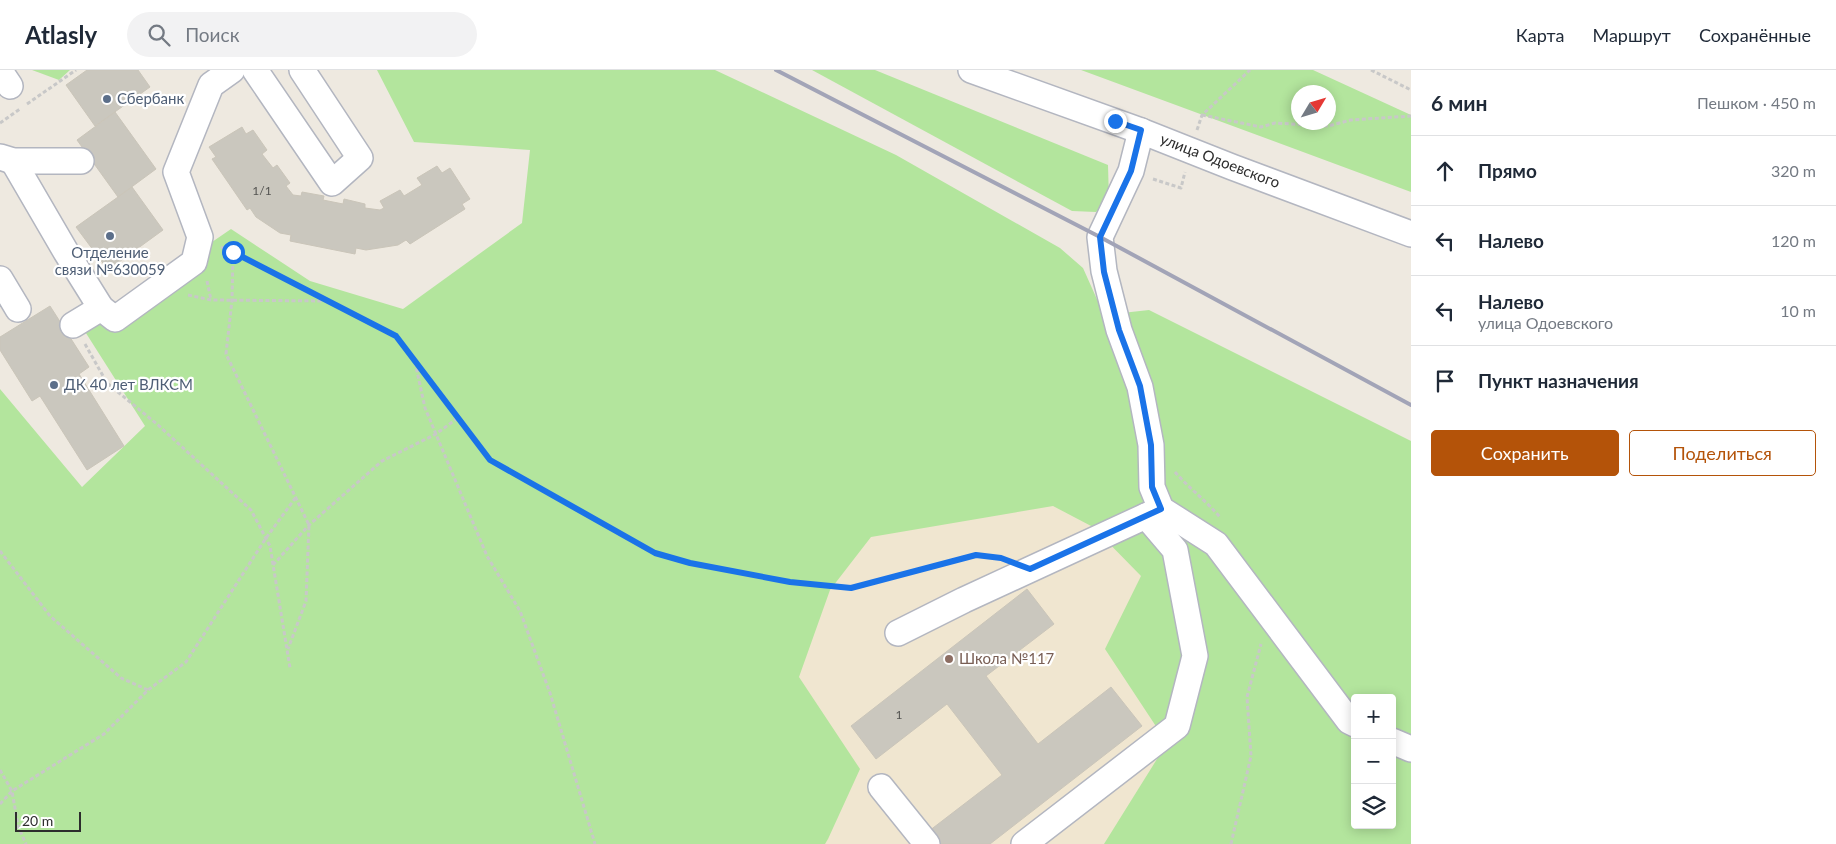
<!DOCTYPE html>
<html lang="ru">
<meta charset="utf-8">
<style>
:root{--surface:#fff;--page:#f2f2f3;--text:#1f2937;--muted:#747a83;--line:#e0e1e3;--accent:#b45309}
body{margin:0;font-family:Lato,sans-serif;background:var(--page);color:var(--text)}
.controls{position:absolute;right:15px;bottom:15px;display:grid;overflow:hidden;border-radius:5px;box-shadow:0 2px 12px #0003}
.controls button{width:45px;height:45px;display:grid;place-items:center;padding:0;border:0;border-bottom:1px solid var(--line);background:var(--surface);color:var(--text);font:25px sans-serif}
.compass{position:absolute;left:1291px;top:15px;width:45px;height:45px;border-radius:50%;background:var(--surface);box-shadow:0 2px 12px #0003;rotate:52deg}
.scale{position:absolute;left:15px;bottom:12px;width:66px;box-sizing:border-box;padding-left:5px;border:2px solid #2d2d2d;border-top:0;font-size:14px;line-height:18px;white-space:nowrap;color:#2d2d2d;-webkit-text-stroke:4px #fff;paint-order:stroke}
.stop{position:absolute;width:15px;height:15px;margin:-11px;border:4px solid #1a73e8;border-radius:50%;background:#fff}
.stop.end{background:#1a73e8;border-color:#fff;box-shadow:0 1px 5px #0008}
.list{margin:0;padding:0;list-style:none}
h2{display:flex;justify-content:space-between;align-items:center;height:65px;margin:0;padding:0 20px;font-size:21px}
h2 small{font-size:16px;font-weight:400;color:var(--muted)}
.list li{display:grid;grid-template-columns:32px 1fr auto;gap:15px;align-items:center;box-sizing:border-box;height:70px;padding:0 20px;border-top:1px solid var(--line)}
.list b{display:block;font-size:19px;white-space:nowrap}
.list p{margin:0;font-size:16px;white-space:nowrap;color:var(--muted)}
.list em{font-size:16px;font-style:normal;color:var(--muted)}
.actions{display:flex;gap:10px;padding:15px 20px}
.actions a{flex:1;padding:11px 0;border:1px solid var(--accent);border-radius:5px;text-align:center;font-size:18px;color:var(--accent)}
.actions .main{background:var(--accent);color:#fff}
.icon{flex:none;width:28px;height:28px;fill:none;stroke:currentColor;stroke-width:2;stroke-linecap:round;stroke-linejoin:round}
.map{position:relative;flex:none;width:1411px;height:774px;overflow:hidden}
header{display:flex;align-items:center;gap:30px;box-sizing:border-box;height:70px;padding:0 25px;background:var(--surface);border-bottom:1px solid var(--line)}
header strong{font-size:24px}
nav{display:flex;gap:28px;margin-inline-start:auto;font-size:18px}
.search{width:350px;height:45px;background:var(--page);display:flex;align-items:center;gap:12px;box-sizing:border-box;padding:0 18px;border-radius:28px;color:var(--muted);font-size:19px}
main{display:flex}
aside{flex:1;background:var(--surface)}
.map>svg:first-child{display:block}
</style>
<header>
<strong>Atlasly</strong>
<div class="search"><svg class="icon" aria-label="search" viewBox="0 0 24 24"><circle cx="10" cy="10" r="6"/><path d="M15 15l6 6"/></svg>Поиск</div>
<nav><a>Карта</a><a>Маршрут</a><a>Сохранённые</a></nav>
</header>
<main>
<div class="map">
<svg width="1411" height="774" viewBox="0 0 1411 774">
<rect width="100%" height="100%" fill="#eee9e0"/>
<polygon fill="#f0e6d0" points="1130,425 1210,507 1135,774 671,774 700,438"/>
<g fill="#b3e59d" fill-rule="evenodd">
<polygon points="32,0 70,0 59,10"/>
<path d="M377,0H715L896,85L1060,178L1083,198L1104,245L1149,240L1411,371V774H1104L1167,673L1105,579L1141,506L1093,457L1053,436L871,467L830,520L799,607L860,699L828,769L825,774H0V319L82,417L145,356L84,260L231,159L310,211L403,239L522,153L530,80L414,72ZM1355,628H1392V755H1355Z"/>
<polygon points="812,0 875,0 1108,95 1109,130 1096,142 1072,141"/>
<path d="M1081,0H1313L1411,45V122ZM1328,22V52H1298V22Z"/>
</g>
<g fill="#cac7be" stroke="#cac5b9">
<polygon points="87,0 138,0 150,17 95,56 66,15"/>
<polygon points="115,42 156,99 118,127 77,70"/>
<polygon points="242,57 246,64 253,60 267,80 262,84 273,98 277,95 290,113 286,116 293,125 301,126 302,122 324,126 323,130 343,134 344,129 365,134 365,138 380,140 384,138 380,131 400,120 404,126 422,115 417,108 437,96 442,103 450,98 470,129 462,134 465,139 410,174 406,170 398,175 366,180 356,178 355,184 290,171 291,165 280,163 256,147 250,138 247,140 212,89 216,87 209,77"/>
<polygon points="132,117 163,160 108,200 76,157"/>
<polygon points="50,236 89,297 79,304 124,376 87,400 40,326 32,331 0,280 0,267"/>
<polygon points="1027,519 1054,554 986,606 1038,674 1111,617 1142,656 990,774 939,774 929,761 1002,705 947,634 876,689 851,656"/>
</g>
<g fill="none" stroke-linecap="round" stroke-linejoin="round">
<defs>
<g id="minor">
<polyline points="255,0 332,113 360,88 302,0"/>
<polyline points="971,0 1141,61 1232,97 1411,164"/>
<polyline points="0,1 10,16"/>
<polyline points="1141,61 1131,101 1100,167 1104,201 1119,260 1140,317 1151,375 1152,417 1161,439 1216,474 1349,651 1355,654"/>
<polyline points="0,87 13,91 81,91"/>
<polyline points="13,91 66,182 101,238 115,249 194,192 200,167 176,102 211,15 232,0"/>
<polyline points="0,209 18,239"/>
<polyline points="73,255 101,238"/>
<polyline points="898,563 964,530 1161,439"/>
<polyline points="1392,671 1411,679"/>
<polyline points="881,717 927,774"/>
<polyline points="1024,774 1177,656 1195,586 1175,480 1146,446"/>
</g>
</defs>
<use href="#minor" stroke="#b3b6c0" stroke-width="28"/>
<g stroke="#c8c8c8" stroke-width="3" stroke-dasharray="4 2.5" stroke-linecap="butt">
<polyline points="1371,0 1411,20"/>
<polyline points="27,34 76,0"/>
<polyline points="1202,45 1261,57 1275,53 1328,56 1351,50 1411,46"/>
<polyline points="0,53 20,39"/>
<polyline points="1197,60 1202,45 1250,0"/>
<polyline points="1153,109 1181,118 1185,102"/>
<polyline points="221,177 396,266 491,390 655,483 690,493 790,512 851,518 976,485 997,488"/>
<polyline points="233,183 232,230 226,284 309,455 306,531 288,579"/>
<polyline points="207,211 211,230"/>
<polyline points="188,225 211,230 326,231"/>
<polyline points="85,274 107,313 158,355 251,440 270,476 290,598"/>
<polyline points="415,292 425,338 487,486 520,541 550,623 595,774"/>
<path d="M1175,402C1189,418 1206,431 1220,447"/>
<polyline points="0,481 50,546 121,608 148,620"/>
<polyline points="273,495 309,455 382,391 436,364 459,347"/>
<polyline points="0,700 12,721 18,756 26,774"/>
<polyline points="0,734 12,721 104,664 148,620 186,592 266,468 296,427"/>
<polyline points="1231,774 1251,686 1247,627 1261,574"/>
</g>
<use href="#minor" stroke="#fff" stroke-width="25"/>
<polyline stroke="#a2a4b7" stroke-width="4" points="776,0 1100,167 1411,335"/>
</g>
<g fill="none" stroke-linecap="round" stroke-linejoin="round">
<polyline stroke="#1a73e8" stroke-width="6" points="233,182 396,266 490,390 655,483 690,493 790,512 851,518 976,485 1001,488 1030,499 1161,439 1152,417 1151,375 1140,316 1119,260 1104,202 1100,167 1131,101 1141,60 1115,51"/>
</g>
<g fill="#5c6f8a" stroke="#fff" stroke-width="2">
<circle cx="107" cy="29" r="5"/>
<circle cx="110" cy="166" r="5"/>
<circle cx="54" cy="315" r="5"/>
</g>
<circle fill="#8d6e63" stroke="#fff" stroke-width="2" cx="949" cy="589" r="5"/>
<g text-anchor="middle" stroke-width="4.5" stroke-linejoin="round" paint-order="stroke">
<g font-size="12" fill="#545451">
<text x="262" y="125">1/1</text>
<text x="899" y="649">1</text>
</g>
<g font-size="15" fill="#4e5e75" stroke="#fff" text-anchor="start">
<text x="117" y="34">Сбербанк</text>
<text x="110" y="188" text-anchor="middle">Отделение<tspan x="110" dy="17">связи №630059</tspan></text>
<text x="64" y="320">ДК 40 лет ВЛКСМ</text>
</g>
<g font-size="15" fill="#2d2d2d" stroke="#fff">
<text transform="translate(1220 91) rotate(21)" y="5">улица Одоевского</text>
</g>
<g font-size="15" fill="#785e54" stroke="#fff" text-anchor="start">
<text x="959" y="594">Школа №117</text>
</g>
</g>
</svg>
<div class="controls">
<button>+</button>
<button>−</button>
<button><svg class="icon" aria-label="layers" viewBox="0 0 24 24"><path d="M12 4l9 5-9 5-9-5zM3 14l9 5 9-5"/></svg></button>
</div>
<svg class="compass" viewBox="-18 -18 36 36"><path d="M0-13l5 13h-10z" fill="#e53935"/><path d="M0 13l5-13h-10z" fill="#747a83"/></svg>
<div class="scale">20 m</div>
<div class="stop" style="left:233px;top:182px"></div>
<div class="stop end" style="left:1115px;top:51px"></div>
</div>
<aside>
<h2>6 мин<small>Пешком · 450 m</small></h2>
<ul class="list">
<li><svg class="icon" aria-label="ahead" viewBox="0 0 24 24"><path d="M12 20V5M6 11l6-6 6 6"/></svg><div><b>Прямо</b></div><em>320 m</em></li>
<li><svg class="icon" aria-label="left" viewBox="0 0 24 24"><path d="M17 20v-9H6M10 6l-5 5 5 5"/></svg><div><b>Налево</b></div><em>120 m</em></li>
<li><svg class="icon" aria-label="left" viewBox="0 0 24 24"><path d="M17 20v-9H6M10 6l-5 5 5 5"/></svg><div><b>Налево</b><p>улица Одоевского</p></div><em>10 m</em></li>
<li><svg class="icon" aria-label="arrive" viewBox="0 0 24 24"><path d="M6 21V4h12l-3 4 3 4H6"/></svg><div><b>Пункт назначения</b></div></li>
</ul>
<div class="actions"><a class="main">Сохранить</a><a>Поделиться</a></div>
</aside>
</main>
